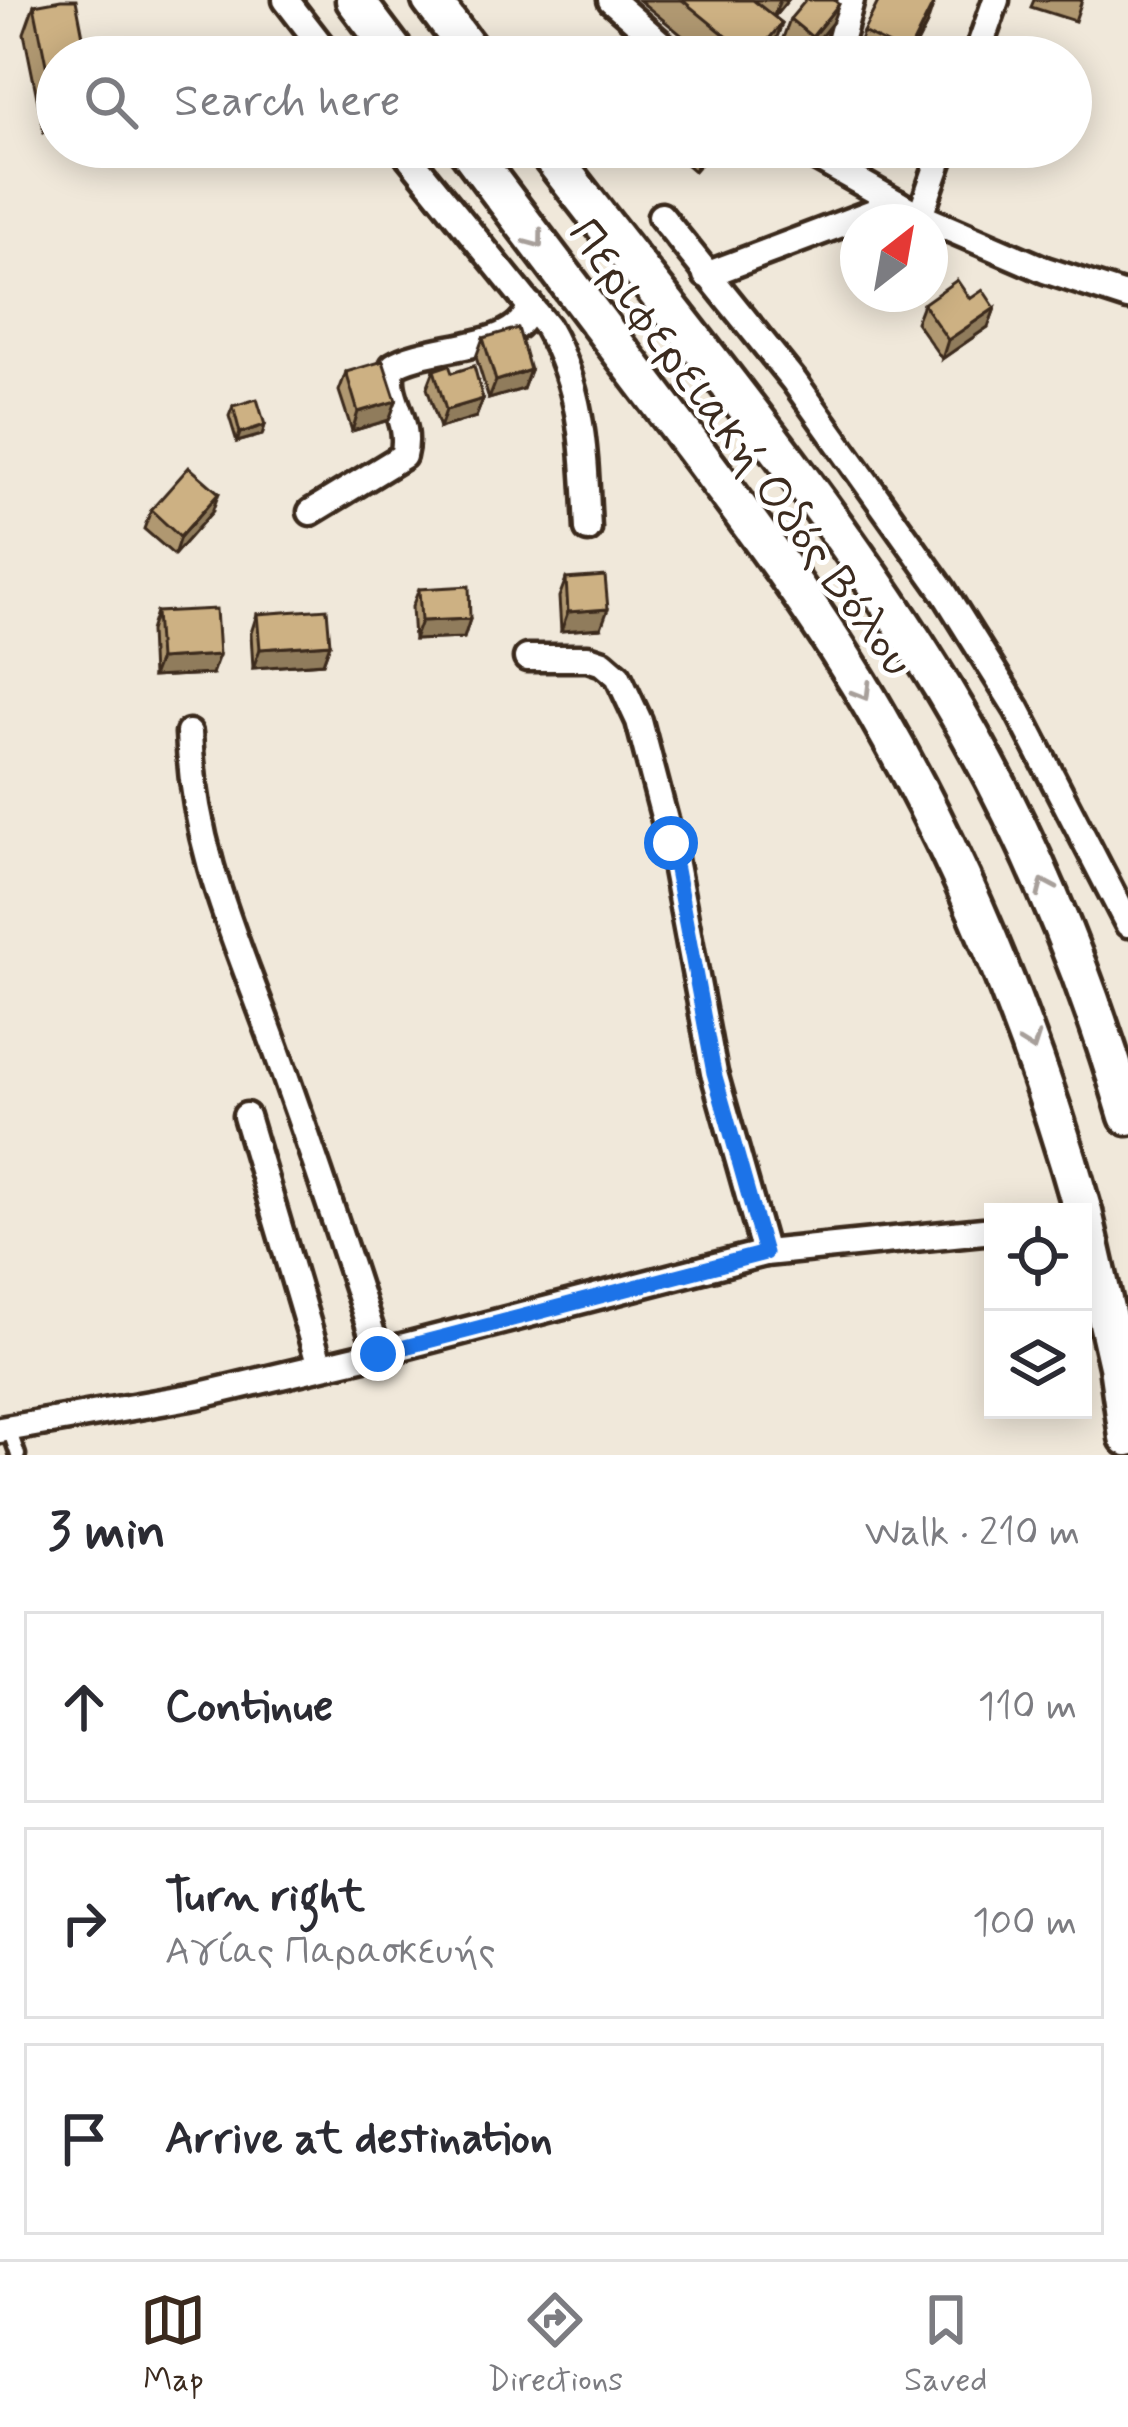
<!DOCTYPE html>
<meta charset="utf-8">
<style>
:root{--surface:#fff;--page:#f2f2f3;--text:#2b2b33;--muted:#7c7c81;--line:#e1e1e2;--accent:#3b2a1e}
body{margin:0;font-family:Mynerve,sans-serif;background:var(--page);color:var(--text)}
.controls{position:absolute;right:36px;bottom:36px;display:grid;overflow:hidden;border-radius:0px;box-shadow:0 6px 30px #0003}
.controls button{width:108px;height:108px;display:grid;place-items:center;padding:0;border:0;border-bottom:3px solid var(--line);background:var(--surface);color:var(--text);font:60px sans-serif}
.compass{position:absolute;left:840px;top:204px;width:108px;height:108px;border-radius:50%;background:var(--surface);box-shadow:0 6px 30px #0003;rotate:31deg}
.stop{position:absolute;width:36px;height:36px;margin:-27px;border:9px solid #1a73e8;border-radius:50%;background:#fff}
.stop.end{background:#1a73e8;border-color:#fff;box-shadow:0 3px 12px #0008}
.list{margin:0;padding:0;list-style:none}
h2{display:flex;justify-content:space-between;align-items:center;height:156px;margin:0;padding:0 48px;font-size:51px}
h2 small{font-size:39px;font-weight:400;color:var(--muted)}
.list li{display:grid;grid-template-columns:78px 1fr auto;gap:36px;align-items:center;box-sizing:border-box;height:192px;margin:0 24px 24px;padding:0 24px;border:3px solid var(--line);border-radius:0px}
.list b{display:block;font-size:45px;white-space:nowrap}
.list p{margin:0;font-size:39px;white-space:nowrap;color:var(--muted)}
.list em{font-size:39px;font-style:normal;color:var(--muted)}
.icon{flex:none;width:66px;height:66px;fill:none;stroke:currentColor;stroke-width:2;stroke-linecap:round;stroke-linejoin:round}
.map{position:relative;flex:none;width:1128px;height:1455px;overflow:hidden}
.search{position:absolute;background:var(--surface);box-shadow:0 6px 30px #0003;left:36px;right:36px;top:36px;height:132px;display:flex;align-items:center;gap:30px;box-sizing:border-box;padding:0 42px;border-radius:66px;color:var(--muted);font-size:45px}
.sheet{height:804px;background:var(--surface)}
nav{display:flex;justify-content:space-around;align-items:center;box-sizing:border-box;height:168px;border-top:3px solid var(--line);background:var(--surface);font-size:33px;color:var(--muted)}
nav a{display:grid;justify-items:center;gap:6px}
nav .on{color:var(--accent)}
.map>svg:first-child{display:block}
</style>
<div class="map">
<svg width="1128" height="1455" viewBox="0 0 1128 1455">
<rect width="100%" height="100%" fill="#f0e8da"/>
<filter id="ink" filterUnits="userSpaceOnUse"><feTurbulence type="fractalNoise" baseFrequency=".00833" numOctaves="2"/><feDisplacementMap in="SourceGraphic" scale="24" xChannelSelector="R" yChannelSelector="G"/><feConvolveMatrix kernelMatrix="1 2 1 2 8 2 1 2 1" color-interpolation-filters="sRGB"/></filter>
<g filter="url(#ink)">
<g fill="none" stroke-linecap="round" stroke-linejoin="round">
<defs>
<polyline id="service" points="9,1429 18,1455"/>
<g id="minor">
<polyline points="286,0 330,57"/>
<polyline points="611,0 676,57"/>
<polyline points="836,57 851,0"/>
<polyline points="976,57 996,0"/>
<path d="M401,147L547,327C585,394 584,455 588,529"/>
<polyline points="798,147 920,216 1045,270 1128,297"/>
<polyline points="661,216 794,381 942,589 1017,709 1128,924"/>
<polyline points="920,216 944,147"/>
<polyline points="706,275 897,203"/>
<path d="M311,512L403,456C413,419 383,397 393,366C429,343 520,352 530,305"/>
<polyline points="527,658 588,658 603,663 618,676 639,721 671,843 714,1073 765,1253"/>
<path d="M189,733C194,856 239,945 279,1058C314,1156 347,1254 378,1353"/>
<polyline points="246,1116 320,1366"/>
<polyline points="0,1430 196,1396 378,1353 765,1253 993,1230"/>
</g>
<g id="primary">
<polyline points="355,0 398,57"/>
<polyline points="431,0 474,57"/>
<path d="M466,147C537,242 609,336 681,431C750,523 820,615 878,716C968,872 1034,1038 1083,1212"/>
<path d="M544,147C680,325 827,498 944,690C1024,822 1084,968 1128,1116"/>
<polyline points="1083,1212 1118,1366 1128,1437"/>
</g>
</defs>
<use href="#service" stroke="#3b2a1e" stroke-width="21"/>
<use href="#minor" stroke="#3b2a1e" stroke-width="33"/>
<use href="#primary" stroke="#3b2a1e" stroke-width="45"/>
<use href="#service" stroke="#fff" stroke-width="12"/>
<use href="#minor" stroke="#fff" stroke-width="24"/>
<use href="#primary" stroke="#fff" stroke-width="36"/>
</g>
<g fill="#b09871" stroke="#3b2a1e" stroke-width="3">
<polygon points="639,0 788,0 774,17 782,23 772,51 767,57 708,57"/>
<polygon points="1034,0 1082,0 1075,21 1031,7"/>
<polygon points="34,5 87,57 57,129 44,132 24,33"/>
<polygon points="790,19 832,23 805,56 783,38"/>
<polygon points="927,24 910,57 854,57 863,32"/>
<polygon points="666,147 715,147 694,171"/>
<polygon points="842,147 894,147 884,167"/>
<polygon points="970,299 995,308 988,327 942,359 916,322 923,304"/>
<polygon points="483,338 530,370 523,389 489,399 476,357"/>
<polygon points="434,370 452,373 483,399 476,417 440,428 427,388"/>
<polygon points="346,372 396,401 389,420 352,431 339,391"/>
<polygon points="233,406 265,425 262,435 237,442 229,416"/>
<polygon points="151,510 212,512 174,555 144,529"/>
<polygon points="566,579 601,628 561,631 559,597"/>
<polygon points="419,589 470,619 464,638 414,640 412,607"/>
<polygon points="156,612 212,674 152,677 150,631"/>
<polygon points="257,614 330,644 323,663 253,668 251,633"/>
</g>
<g fill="#907c5c" stroke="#3b2a1e" stroke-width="3">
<polygon points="780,0 788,0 773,18"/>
<polygon points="935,0 927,24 910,57 907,57"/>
<polygon points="839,4 832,23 805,56 812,37"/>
<polygon points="782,23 772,51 767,57 754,57"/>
<polygon points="54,104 57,104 57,129 44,132"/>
<polygon points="706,147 715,147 694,171 701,153"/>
<polygon points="995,308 988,327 942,359 948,340"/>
<polygon points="530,370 523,389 489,399 496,381"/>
<polygon points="483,399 476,417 440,428 446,410"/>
<polygon points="396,401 389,420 352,431 358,412"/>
<polygon points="265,425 262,435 237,442 240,433"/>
<polygon points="219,493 212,512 174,555 180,537"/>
<polygon points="608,609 601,628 561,631 568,612"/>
<polygon points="470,619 464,638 414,640 421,621"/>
<polygon points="330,644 323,663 253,668 260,649"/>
<polygon points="219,655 212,674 152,677 159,659"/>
</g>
<g fill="#cdb183" stroke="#3b2a1e" stroke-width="3">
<polygon points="61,0 76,0 87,57 57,57 57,104 54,104 34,5"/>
<polygon points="682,0 753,0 782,23 754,57 752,57"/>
<polygon points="806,0 834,0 839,4 812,37 790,19"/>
<polygon points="879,0 935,0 908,54 863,32"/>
<polygon points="957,280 970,299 983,290 995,308 948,340 923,304"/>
<polygon points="518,328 530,370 496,381 483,338"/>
<polygon points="383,361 396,401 358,412 346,372"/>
<polygon points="449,365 452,373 474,366 483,399 446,410 434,370"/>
<polygon points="257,399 265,425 240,433 233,406"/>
<polygon points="189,467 219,493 180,537 151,510"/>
<polygon points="605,576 608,609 568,612 566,579"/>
<polygon points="469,586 470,619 421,621 419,589"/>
<polygon points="216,609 219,655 159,659 156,612"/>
<polygon points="327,609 330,644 260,649 257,614"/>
</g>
<defs><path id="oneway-chevron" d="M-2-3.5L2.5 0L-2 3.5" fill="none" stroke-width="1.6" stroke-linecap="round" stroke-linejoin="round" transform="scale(3)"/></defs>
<g stroke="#a79f9a">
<use href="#oneway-chevron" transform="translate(536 240) rotate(53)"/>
<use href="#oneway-chevron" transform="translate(863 692) rotate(59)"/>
<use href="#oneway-chevron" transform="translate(1045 887) rotate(-114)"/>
<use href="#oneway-chevron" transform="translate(1031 1043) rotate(70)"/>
</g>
</g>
<g fill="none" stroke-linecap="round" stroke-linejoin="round" filter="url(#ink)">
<polyline stroke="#1a73e8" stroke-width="15" points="378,1354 765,1253 714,1073 671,843"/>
</g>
<g text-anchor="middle" stroke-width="10" stroke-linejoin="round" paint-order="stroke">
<g font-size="48" fill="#3b2a1e" stroke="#fff">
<text transform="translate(743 446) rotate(54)" y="17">Περιφερειακή Οδός Βόλου</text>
</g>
</g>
</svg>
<div class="controls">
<button><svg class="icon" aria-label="locate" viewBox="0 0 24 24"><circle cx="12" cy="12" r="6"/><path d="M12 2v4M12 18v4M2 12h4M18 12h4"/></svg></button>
<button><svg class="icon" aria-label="layers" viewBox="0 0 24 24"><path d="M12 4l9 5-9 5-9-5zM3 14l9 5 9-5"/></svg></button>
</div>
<svg class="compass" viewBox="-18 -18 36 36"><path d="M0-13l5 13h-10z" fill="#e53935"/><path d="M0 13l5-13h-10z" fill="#7c7c81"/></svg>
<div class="stop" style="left:671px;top:843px"></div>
<div class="stop end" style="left:378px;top:1354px"></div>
<div class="search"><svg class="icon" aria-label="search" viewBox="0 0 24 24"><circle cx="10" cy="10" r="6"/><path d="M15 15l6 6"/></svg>Search here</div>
</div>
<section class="sheet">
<h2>3 min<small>Walk · 210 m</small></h2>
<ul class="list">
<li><svg class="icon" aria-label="ahead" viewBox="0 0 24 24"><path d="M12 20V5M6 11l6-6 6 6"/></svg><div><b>Continue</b></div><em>110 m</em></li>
<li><svg class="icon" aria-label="right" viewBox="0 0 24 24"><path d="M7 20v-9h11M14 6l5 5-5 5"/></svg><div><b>Turn right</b><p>Αγίας Παρασκευής</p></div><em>100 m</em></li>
<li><svg class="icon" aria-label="arrive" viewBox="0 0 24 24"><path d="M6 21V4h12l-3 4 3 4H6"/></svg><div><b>Arrive at destination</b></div></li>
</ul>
</section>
<nav>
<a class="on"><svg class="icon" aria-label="map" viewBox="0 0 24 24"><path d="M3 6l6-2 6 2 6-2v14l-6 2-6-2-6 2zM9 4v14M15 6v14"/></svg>Map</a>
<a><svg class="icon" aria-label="directions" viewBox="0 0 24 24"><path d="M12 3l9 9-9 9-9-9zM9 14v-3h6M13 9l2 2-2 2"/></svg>Directions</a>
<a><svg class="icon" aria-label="saved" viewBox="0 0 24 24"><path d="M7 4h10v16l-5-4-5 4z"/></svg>Saved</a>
</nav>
